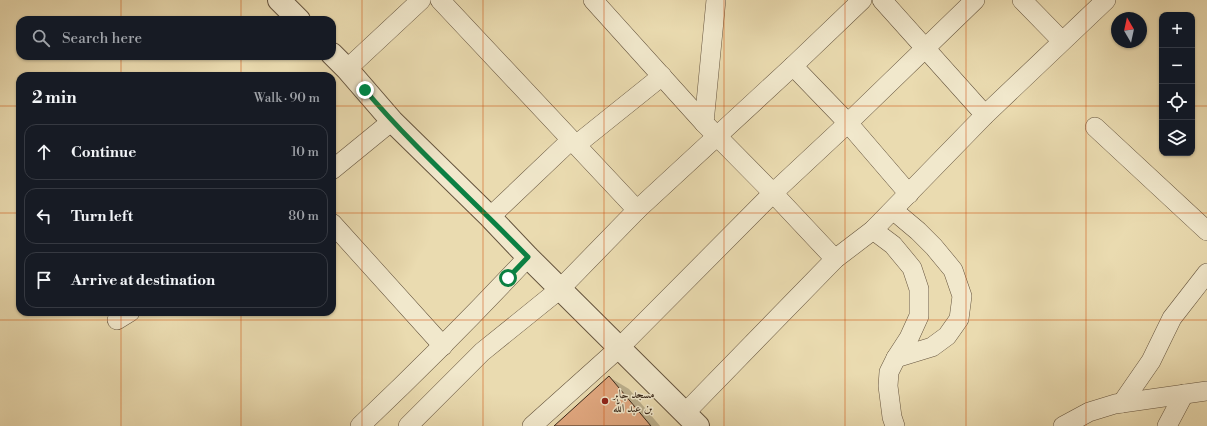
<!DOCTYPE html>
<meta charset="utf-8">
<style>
:root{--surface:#171b24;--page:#20242c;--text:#f1f3f6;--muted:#9ea1a6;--line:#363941}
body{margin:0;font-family:"Libre Bodoni",Amiri,serif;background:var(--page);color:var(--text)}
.controls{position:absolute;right:12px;top:12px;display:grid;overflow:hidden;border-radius:8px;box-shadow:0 1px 3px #0004}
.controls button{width:36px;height:36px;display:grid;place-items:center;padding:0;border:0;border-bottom:1px solid var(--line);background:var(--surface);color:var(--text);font:20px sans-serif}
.compass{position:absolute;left:1111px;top:12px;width:36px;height:36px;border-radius:50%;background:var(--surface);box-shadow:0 1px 3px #0004;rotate:351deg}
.stop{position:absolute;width:12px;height:12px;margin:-9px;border:3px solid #0b8043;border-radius:50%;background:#fff}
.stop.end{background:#0b8043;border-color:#fff;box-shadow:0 1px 4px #0008}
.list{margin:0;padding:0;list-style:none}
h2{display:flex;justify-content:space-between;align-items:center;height:52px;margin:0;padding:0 16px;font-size:17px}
h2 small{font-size:13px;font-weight:400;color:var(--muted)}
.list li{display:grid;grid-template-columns:26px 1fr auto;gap:12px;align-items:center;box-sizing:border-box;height:56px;margin:0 8px 8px;padding:0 8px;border:1px solid var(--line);border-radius:12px}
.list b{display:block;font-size:15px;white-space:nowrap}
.list em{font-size:13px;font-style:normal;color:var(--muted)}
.icon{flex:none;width:22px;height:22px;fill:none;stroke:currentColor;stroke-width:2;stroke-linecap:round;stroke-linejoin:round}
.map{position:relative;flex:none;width:1207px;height:426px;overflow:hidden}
.search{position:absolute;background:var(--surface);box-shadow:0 1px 3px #0004;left:16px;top:16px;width:320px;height:44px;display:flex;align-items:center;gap:10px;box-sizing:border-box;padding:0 14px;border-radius:12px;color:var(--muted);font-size:15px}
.panel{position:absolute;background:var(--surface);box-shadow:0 1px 3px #0004;left:16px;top:72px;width:320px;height:244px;border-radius:12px}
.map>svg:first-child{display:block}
</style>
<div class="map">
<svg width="1207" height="426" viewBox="0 0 1207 426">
<rect width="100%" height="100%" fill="#eadbb0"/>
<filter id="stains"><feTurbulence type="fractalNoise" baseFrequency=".005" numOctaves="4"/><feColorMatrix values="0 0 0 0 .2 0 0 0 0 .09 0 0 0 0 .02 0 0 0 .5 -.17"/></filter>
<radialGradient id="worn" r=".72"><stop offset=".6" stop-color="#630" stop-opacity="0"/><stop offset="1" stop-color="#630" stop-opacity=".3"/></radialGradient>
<polygon fill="#0003" points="609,377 629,389 660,426 556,426"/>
<polygon fill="#e0a77f" stroke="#392718" points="609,376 651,426 554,426"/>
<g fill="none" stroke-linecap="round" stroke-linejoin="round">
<defs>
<g id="minor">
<polyline points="440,0 637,210"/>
<polyline points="593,0 704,123 773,193 835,259"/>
<polyline points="882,0 985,115"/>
<polyline points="1022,0 1062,41"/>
<polyline points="793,66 848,123 909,194"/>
<polyline points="347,69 421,0"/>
<polyline points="704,123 716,0"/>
<polyline points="1095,127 1207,231"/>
<polyline points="576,145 662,76"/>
<polyline points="332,170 392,121"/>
<polyline points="893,210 918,231 934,247 953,270 962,296 959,319 947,336 932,347 896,358"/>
<polyline points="490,217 571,140"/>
<polyline points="332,223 443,346"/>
<polyline points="873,230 893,245 912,268 919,289 919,316 909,338 896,358 889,372 888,386 892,417 895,426"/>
<polyline points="117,320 130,312"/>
<polyline points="1122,403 1151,361 1172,318 1207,273"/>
<polyline points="685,413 835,259 873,230 985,115 1106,0"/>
<path d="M360,426C418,371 474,315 528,257"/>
<polyline points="408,426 482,352 560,289 637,210 793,66 862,0"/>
<polyline points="532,426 619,348 773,193 848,123 975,0"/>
<polyline points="1063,426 1089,412 1115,404 1207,391"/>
<polyline points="1167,426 1184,394"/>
</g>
<g id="tertiary">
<polyline points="279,0 299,20"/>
<polyline points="332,54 347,69 392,121 490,217 528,257 698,426"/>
</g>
</defs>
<use href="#minor" stroke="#65543e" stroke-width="20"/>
<use href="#tertiary" stroke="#65543e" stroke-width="24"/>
<use href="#minor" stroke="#f1e8cc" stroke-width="19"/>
<use href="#tertiary" stroke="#f1e8cc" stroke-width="22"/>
</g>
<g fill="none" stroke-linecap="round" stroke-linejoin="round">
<path stroke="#0b8043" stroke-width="5" d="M365,90C415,149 474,201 528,257L508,278"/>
</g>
<path fill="none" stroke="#ce520e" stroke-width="1" stroke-opacity="0.55" d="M121,0V20M241,0V20M362,0V426M483,0V426M604,0V426M724,0V426M845,0V426M966,0V426M1086,0V426M121,56V76M241,56V76M0,106H20M332,106H1162M1192,106H1207M0,213H20M332,213H1207M121,312V426M241,312V426M0,320H1207"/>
<circle fill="#8f2418" stroke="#f1e8cc" stroke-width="1.5" cx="605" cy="401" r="4"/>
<g text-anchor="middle" stroke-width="3" stroke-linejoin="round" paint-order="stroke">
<g font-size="12" fill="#392718" stroke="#f1e8cc" text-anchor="start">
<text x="613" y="398">مسجد جابر<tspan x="613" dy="14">بن عبد الله</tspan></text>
</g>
</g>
<rect width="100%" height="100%" filter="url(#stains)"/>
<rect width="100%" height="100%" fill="url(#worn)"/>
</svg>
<div class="controls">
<button>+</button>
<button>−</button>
<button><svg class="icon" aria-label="locate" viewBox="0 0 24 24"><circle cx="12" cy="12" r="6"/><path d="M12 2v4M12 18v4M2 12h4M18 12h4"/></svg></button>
<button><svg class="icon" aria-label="layers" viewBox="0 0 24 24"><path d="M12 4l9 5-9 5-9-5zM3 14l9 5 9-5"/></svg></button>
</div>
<svg class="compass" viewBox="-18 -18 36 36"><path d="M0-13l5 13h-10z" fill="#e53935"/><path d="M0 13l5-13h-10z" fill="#9ea1a6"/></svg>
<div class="stop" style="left:508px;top:278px"></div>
<div class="stop end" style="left:365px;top:90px"></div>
<div class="search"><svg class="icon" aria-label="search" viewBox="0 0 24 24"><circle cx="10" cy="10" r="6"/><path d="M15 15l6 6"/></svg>Search here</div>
<section class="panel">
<h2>2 min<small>Walk · 90 m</small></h2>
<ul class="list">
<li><svg class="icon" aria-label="ahead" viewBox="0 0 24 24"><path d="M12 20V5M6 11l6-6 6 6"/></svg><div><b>Continue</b></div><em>10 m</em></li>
<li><svg class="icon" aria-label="left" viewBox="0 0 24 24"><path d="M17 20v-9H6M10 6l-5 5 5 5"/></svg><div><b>Turn left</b></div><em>80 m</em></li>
<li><svg class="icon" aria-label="arrive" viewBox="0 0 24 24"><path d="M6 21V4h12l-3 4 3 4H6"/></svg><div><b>Arrive at destination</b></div></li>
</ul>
</section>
</div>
